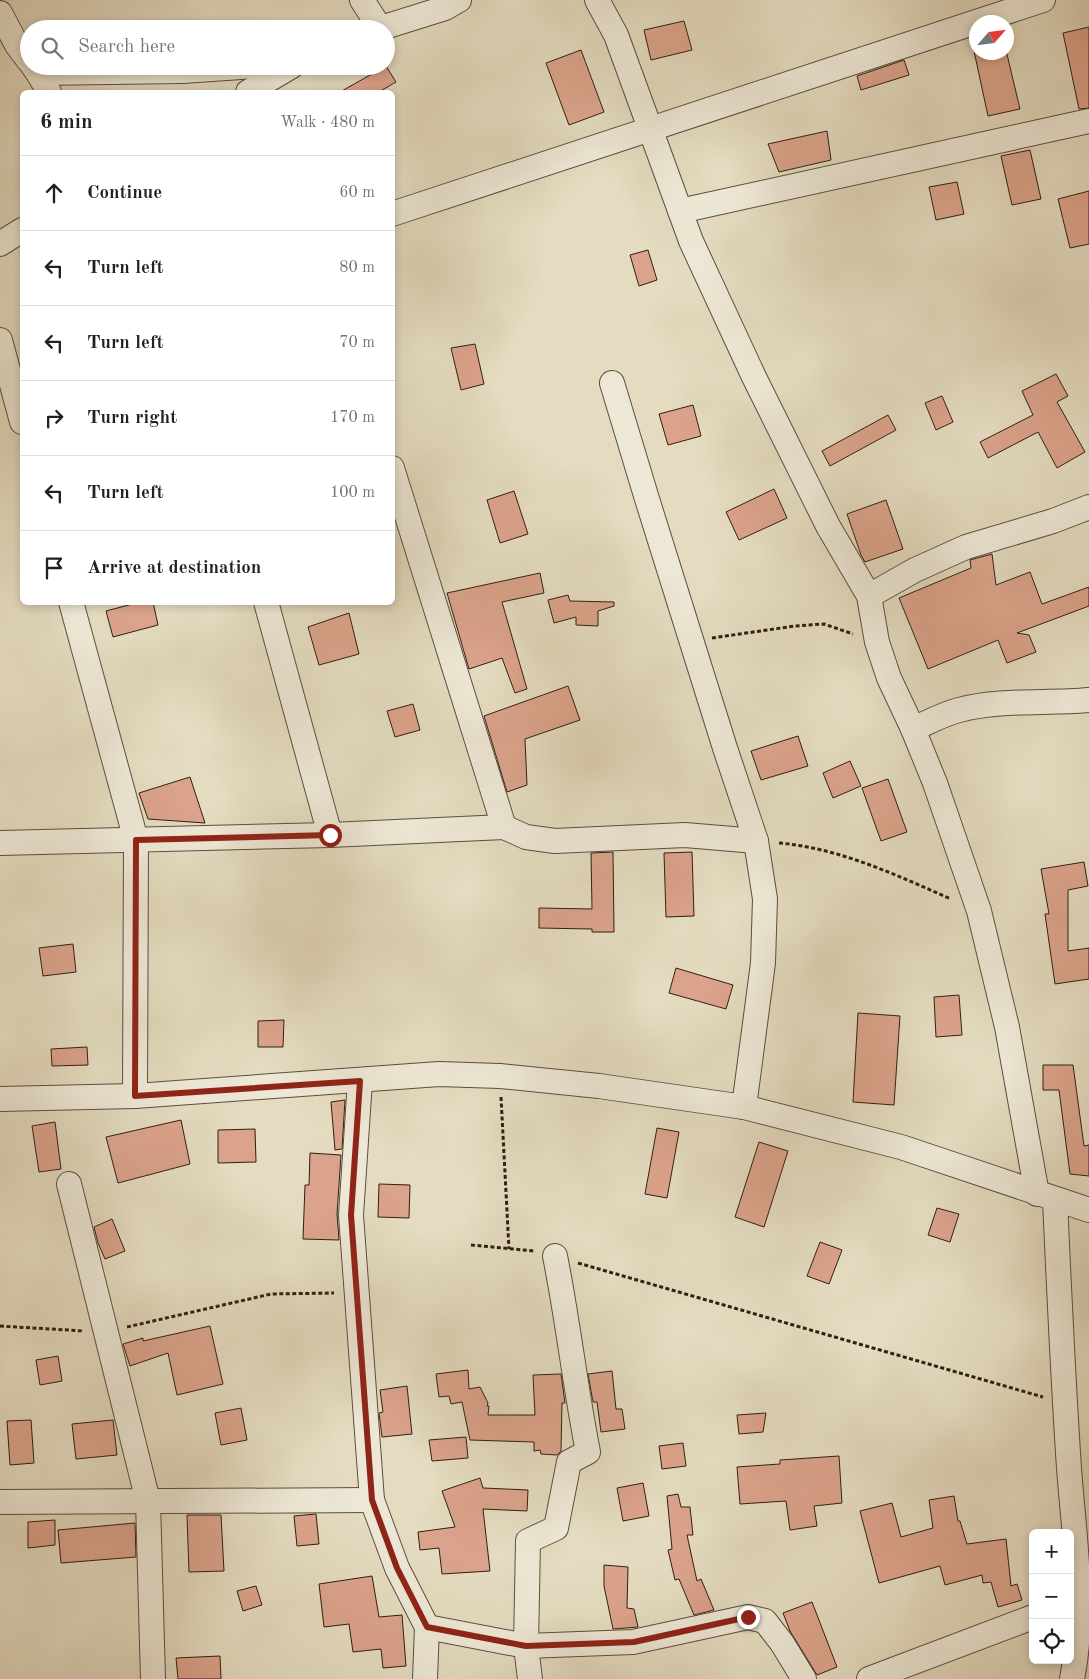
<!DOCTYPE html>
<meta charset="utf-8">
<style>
:root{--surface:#fff;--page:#f6f6f6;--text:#202124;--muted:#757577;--line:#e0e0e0}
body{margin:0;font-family:"Old Standard TT",serif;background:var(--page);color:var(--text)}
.controls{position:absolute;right:15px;bottom:15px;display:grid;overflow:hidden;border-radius:8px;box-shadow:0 2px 8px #0003}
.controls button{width:45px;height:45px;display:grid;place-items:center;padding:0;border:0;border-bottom:1px solid var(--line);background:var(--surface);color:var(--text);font:25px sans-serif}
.compass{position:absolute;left:969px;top:15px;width:45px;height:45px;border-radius:50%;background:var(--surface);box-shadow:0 2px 8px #0003;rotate:62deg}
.stop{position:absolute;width:15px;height:15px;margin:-11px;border:4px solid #8f2418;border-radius:50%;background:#fff}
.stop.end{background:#8f2418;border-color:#fff;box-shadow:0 1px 5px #0008}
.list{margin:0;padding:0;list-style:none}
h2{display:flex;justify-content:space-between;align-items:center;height:65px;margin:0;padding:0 20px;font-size:21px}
h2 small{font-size:16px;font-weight:400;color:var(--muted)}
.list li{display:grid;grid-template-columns:32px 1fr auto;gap:15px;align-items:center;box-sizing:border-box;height:75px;padding:0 20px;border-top:1px solid var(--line)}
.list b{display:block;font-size:19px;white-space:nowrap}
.list em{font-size:16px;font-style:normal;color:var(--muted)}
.icon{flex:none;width:28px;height:28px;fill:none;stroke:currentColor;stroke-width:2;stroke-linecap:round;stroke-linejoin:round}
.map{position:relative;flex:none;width:1089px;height:1679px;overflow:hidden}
.search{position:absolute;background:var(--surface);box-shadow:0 2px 8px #0003;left:20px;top:20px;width:375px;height:55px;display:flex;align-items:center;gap:12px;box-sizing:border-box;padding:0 18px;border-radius:28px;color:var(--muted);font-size:19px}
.panel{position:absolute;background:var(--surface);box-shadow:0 2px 8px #0003;left:20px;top:90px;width:375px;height:515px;border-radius:8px}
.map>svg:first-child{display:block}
</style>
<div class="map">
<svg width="1089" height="1679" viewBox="0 0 1089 1679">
<rect width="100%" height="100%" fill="#e4dbc0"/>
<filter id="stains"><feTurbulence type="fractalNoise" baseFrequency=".004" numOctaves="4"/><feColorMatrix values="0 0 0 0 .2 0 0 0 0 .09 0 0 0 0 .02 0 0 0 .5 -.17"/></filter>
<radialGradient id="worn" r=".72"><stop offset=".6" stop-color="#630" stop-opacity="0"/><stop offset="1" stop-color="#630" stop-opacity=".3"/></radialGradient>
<g fill="#dba38b" stroke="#2f1f13">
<polygon points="684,21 692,50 651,60 644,30"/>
<polygon points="1089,27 1089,108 1079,109 1063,33"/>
<polygon points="581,50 604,112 569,125 546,63"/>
<polygon points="976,50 976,52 1006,52 1006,50 1020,109 988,116 974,51"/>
<polygon points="904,60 909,75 861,90 857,76"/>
<polygon points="386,66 396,82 379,92 340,92"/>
<polygon points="827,131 831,160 779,172 768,144"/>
<polygon points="1030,150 1041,199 1012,205 1001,156"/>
<polygon points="957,182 964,214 936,220 929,187"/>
<polygon points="1089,191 1089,244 1070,248 1058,199"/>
<polygon points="648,250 657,280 639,286 630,255"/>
<polygon points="475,344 484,384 461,390 451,348"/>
<polygon points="1056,374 1068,396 1057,402 1085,452 1057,468 1038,432 988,458 980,442 1033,415 1022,391"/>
<polygon points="942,396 953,422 936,430 925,403"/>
<polygon points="693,405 701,436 668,445 659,414"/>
<polygon points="888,415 896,430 830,466 822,451"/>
<polygon points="774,489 787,518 739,540 726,512"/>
<polygon points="514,491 528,534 500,543 487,500"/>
<polygon points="886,500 903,549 865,562 861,555 847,514"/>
<polygon points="992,554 996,585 1030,572 1042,604 1089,587 1089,606 1017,633 1029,635 1036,652 1007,663 998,640 928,669 899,598 971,568 970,560"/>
<polygon points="540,573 544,593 502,602 527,689 515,693 502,658 469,669 447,593"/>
<polygon points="568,595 570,601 614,602 614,606 598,611 598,626 576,625 576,617 554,623 548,600"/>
<polygon points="140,602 153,602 158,625 113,637 106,611"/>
<polygon points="349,613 359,654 319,665 308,627"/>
<polygon points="568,686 580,720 525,739 527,785 507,792 484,716"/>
<polygon points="413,704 420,730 395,737 387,711"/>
<polygon points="798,736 808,766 761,780 751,751"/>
<polygon points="850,761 861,786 833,798 823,773"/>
<polygon points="190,777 205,823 148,819 139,793"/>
<polygon points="888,779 907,832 881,841 862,788"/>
<polygon points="613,852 614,932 592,932 592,929 539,928 539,908 592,909 591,853"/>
<polygon points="692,852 694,916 666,917 664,853"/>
<polygon points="1084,862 1088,886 1068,890 1068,951 1089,948 1089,979 1055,984 1045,914 1049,914 1041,869"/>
<polygon points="73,944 76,972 43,976 39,948"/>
<polygon points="676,968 733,985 726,1009 669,993"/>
<polygon points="959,995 962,1035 936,1037 934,997"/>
<polygon points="858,1013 900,1016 894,1105 853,1102"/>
<polygon points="284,1020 283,1047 258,1047 258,1021"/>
<polygon points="87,1047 88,1065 52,1066 51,1049"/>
<polygon points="1043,1065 1073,1065 1084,1146 1089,1145 1089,1176 1070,1174 1059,1090 1043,1090"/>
<polygon points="345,1100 342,1149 335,1150 331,1102"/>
<polygon points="181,1120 190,1164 118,1183 106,1137"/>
<polygon points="55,1122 61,1169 39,1172 32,1126"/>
<polygon points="657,1128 679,1132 667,1198 645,1194"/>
<polygon points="255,1129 256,1162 218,1163 218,1130"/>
<polygon points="759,1142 788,1151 764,1227 735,1217"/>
<polygon points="310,1153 341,1155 337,1214 339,1240 303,1239 305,1185 309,1185"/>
<polygon points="379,1184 410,1185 409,1218 378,1217"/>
<polygon points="937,1208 959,1214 950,1242 928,1235"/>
<polygon points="112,1219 125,1251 105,1259 98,1243 94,1227"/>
<polygon points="820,1242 842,1250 829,1284 807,1276"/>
<polygon points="210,1326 223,1384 177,1395 168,1353 130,1366 123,1344 143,1338 143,1341"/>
<polygon points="58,1356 62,1381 40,1385 36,1360"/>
<polygon points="468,1370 469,1389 480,1387 488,1403 487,1406 489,1406 488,1415 535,1415 533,1375 561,1374 565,1403 562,1403 561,1451 557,1455 541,1454 540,1450 534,1451 534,1442 470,1440 462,1402 451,1404 449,1396 439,1397 436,1374"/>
<polygon points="612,1371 616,1409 622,1409 625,1429 601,1432 597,1402 593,1402 588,1374"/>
<polygon points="407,1386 412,1434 382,1437 379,1413 383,1412 380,1390"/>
<polygon points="241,1408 247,1440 221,1445 215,1413"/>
<polygon points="766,1413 763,1432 739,1434 737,1415"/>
<polygon points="31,1420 34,1463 10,1465 7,1421"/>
<polygon points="113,1420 117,1455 76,1459 72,1424"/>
<polygon points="466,1437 468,1458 432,1461 429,1440"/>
<polygon points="683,1443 686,1466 662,1469 659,1446"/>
<polygon points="839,1456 842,1503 814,1506 817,1526 790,1530 786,1501 740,1504 737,1467 780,1464 780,1460"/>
<polygon points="480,1478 483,1488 528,1490 527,1511 483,1509 490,1571 442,1574 439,1548 420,1550 418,1532 455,1527 442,1491"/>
<polygon points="643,1483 649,1516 623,1521 617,1488"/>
<polygon points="678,1494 681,1507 690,1507 693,1535 687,1535 697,1581 701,1579 714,1610 694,1615 679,1579 675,1580 668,1550 672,1549 667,1496"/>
<polygon points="954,1496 958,1521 960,1521 967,1544 1006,1539 1011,1586 1017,1584 1022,1600 998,1607 991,1582 983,1583 982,1575 945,1585 940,1566 879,1583 860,1511 892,1503 901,1537 933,1528 929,1500"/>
<polygon points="316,1514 319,1544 297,1546 294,1516"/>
<polygon points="187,1515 221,1515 224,1571 189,1572"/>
<polygon points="55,1520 55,1545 28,1548 28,1522"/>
<polygon points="135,1523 136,1557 61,1563 58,1530"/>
<polygon points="604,1565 628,1567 627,1608 634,1609 638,1627 613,1629 604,1586"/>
<polygon points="372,1576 379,1617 402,1615 406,1666 383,1668 381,1649 353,1652 349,1624 324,1627 319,1584"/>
<polygon points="256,1586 262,1605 243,1611 237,1591"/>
<polygon points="812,1602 837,1667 817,1675 790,1631 783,1613"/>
<polygon points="220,1656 221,1679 178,1679 176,1658"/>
</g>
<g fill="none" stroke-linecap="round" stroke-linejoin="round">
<defs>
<g id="street">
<polyline points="362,0 380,28"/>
<polyline points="597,0 616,35 691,241 754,377 828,526 869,596 877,642 889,678 913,729 935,783 979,911 1007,1027 1037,1194"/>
<polyline points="0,13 17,45 29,61"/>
<polyline points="378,29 445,8 459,0"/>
<polyline points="33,66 38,73 183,71 255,66"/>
<polyline points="38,73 49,92"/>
<polyline points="248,92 292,66"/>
<polyline points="680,211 1089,121"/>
<polyline points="392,214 1043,0"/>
<polyline points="0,244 22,230"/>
<polyline points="0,340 22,422"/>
<polyline points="612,383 647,499 725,748 756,841 765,899 763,963 744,1107"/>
<polyline points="392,468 504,827"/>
<polyline points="869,596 915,570 966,547 1053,521 1089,507"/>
<polyline points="71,602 136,840 135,1096"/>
<polyline points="266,602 330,835"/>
<path d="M913,729C927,723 943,714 959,710C1001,699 1046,704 1089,700"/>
<polyline points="0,843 330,835 504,827 526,837 555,841 685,835 756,841"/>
<polyline points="360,1081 351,1215 372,1500 397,1568 427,1627 425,1679"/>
<polyline points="0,1099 135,1096 439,1074 500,1076 599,1086 744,1107 901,1147 1089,1210"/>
<polyline points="69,1184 148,1501 153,1679"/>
<path d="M1055,1200C1059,1289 1063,1379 1069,1468C1074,1537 1086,1610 1072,1679"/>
<polyline points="0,1502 372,1500"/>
<polyline points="427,1627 526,1646 633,1642 748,1617 765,1621 782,1643 804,1679"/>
<path d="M530,1679L526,1646L528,1541L556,1528L569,1462L588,1452C575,1386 568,1321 555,1256"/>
<polyline points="869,1679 1033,1617"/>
</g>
</defs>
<use href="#street" stroke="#5c4e3e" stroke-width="26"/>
<g stroke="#2f1f13" stroke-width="3" stroke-dasharray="4 2.5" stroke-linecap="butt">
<polyline points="712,638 795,626 824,624 853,634"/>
<path d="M779,843C839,848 896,875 951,899"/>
<polyline points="501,1097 509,1249"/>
<polyline points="471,1245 534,1251"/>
<polyline points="578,1263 1043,1397"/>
<polyline points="0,1326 84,1331"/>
<polyline points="127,1327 271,1294 334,1293"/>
</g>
<use href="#street" stroke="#ede8d6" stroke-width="24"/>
</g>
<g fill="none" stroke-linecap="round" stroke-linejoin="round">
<polyline stroke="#8f2418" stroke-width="6" points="330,835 136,840 135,1096 360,1081 351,1215 372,1500 397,1568 427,1627 526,1646 634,1642 748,1617"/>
</g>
<rect width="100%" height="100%" filter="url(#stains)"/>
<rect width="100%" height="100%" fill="url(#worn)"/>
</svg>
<div class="controls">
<button>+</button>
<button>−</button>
<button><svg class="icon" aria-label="locate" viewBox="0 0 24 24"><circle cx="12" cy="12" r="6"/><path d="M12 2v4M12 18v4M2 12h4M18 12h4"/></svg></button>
</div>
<svg class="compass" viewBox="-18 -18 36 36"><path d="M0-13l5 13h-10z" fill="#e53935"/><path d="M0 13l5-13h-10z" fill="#757577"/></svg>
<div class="stop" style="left:330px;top:835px"></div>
<div class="stop end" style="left:748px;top:1617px"></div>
<div class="search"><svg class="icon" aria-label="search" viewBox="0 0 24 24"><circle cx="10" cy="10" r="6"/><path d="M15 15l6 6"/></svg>Search here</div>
<section class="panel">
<h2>6 min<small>Walk · 480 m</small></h2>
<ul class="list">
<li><svg class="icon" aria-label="ahead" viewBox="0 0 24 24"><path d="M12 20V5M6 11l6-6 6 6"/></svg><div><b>Continue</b></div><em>60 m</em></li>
<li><svg class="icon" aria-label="left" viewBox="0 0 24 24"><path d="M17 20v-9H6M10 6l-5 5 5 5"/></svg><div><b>Turn left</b></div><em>80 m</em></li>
<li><svg class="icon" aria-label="left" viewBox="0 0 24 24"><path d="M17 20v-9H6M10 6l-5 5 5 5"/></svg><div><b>Turn left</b></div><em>70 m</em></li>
<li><svg class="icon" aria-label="right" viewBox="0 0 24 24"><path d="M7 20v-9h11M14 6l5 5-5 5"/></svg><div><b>Turn right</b></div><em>170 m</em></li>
<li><svg class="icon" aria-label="left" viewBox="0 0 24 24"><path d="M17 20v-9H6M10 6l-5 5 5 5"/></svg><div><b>Turn left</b></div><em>100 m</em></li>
<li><svg class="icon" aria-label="arrive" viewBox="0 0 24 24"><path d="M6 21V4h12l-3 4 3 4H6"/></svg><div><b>Arrive at destination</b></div></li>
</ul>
</section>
</div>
